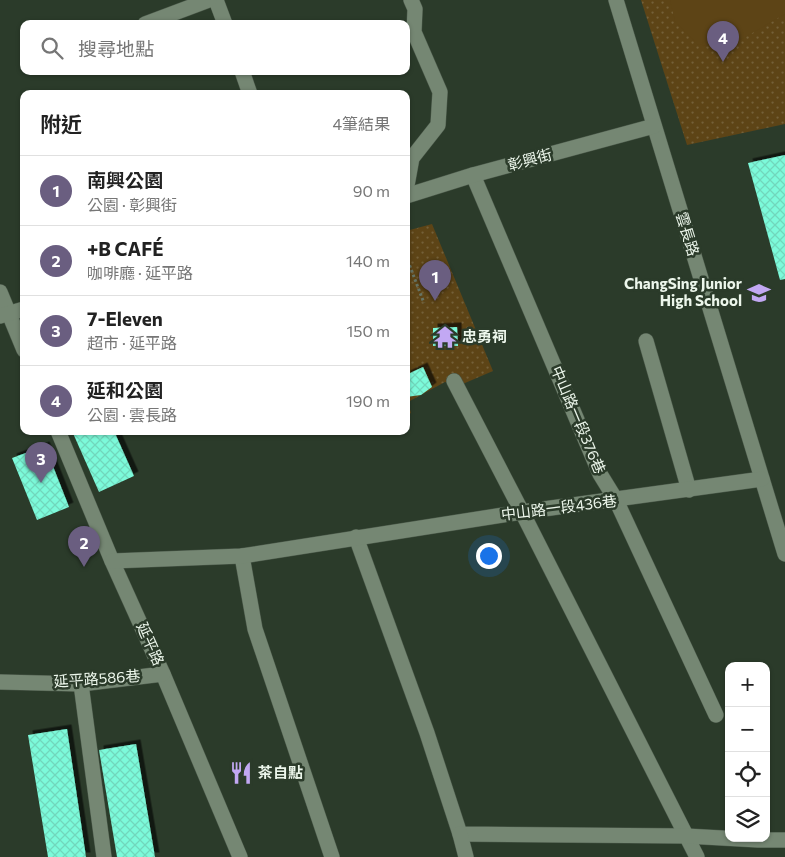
<!DOCTYPE html>
<html lang="zh-TW">
<meta charset="utf-8">
<style>
:root{--surface:#fff;--page:#f2f2f2;--text:#222;--muted:#767676;--line:#e0e0e0;--accent:#6a5e80}
body{margin:0;font-family:Commissioner,"Noto Sans TC",sans-serif;background:var(--page);color:var(--text)}
.controls{position:absolute;right:15px;bottom:15px;display:grid;overflow:hidden;border-radius:10px;box-shadow:0 1px 4px #0004}
.controls button{width:45px;height:45px;display:grid;place-items:center;padding:0;border:0;border-bottom:1px solid var(--line);background:var(--surface);color:var(--text);font:25px sans-serif}
.you{position:absolute;left:488px;top:555px;width:18px;height:18px;margin:-12px;border:4px solid #fff;border-radius:50%;background:#1a73e8;box-shadow:0 0 0 8px #1a73e833}
.badge{display:grid;place-items:center;width:32px;height:32px;border-radius:50%;background:var(--accent);color:#fff;font-size:16px;font-weight:700}
.pin{position:absolute;translate:-50% -41px;filter:drop-shadow(0 1px 2px #0008)}
.pin::after{content:'';position:absolute;top:26px;width:18px;height:15px;background:inherit;clip-path:polygon(0 0,100% 0,50% 100%)}
.list{margin:0;padding:0;list-style:none}
h2{display:flex;justify-content:space-between;align-items:center;height:65px;margin:0;padding:0 20px;font-size:21px}
h2 small{font-size:16px;font-weight:400;color:var(--muted)}
.list li{display:grid;grid-template-columns:32px 1fr auto;gap:15px;align-items:center;box-sizing:border-box;height:70px;padding:0 20px;border-top:1px solid var(--line)}
.list b{display:block;font-size:19px;white-space:nowrap}
.list p{margin:0;font-size:16px;white-space:nowrap;color:var(--muted)}
.list em{font-size:16px;font-style:normal;color:var(--muted)}
.icon{flex:none;width:28px;height:28px;fill:none;stroke:currentColor;stroke-width:2;stroke-linecap:round;stroke-linejoin:round}
.map{position:relative;flex:none;width:785px;height:857px;overflow:hidden}
.search{position:absolute;background:var(--surface);box-shadow:0 1px 4px #0004;left:20px;top:20px;width:390px;height:55px;display:flex;align-items:center;gap:12px;box-sizing:border-box;padding:0 18px;border-radius:10px;color:var(--muted);font-size:19px}
.panel{position:absolute;background:var(--surface);box-shadow:0 1px 4px #0004;left:20px;top:90px;width:390px;height:345px;border-radius:10px}
.map>svg:first-child{display:block}
</style>
<div class="map">
<svg width="785" height="857" viewBox="0 0 785 857">
<defs>
<pattern id="grass-dots" width="8" height="8" patternUnits="userSpaceOnUse" patternTransform="scale(1.25)"><rect width="8" height="8" fill="#5d4416"/><path d="M2 2h.1M6 6h.1" fill="none" stroke="#746038" stroke-width="1.8" stroke-linecap="round"/></pattern>
<pattern id="building-cross-hatch" width="8" height="8" patternUnits="userSpaceOnUse" patternTransform="scale(1.25)"><rect width="8" height="8" fill="#7cfada"/><path d="M0 0l8 8M0 8l8-8" fill="none" stroke="#71d7bc"/></pattern>
<filter id="shadow"><feDropShadow dx="4.5" dy="-4.5" stdDeviation="0" flood-color="#0009"/></filter>
</defs>
<rect width="100%" height="100%" fill="#2b3b2a"/>
<g fill="url(#grass-dots)">
<polygon points="641,0 785,0 785,124 687,145"/>
<polygon points="432,224 493,371 458,386 445,382 408,402 411,413 406,416 406,231"/>
</g>
<polygon fill="#5d4416" points="670,0 785,0 785,14 740,40 714,47 697,44 675,21"/>
<g fill="url(#building-cross-hatch)" filter="url(#shadow)">
<polygon points="785,155 785,279 780,280 748,163"/>
<polygon points="457,327 458,346 433,346 433,328"/>
<polygon points="423,367 432,387 421,395 406,397 406,375"/>
<polygon points="72,431 114,431 134,476 99,492"/>
<polygon points="45,446 69,507 37,520 12,458"/>
<polygon points="67,729 86,857 48,857 28,735"/>
<polygon points="136,744 155,857 117,857 99,750"/>
</g>
<g fill="none" stroke-linecap="round" stroke-linejoin="round">
<defs>
<g id="minor">
<polyline points="216,0 225,24"/>
<polyline points="616,0 785,554"/>
<polyline points="145,24 209,0"/>
<polyline points="242,71 250,94"/>
<polyline points="473,175 600,474 616,500 716,715"/>
<polyline points="406,191 412,158 438,125 440,92 414,32 415,9 411,0"/>
<polyline points="406,196 473,175 654,126"/>
<polyline points="0,292 24,350"/>
<polyline points="0,316 24,309"/>
<polyline points="646,341 689,490"/>
<polyline points="454,381 522,512 697,857"/>
<polyline points="58,431 112,561 163,674 240,857"/>
<polyline points="356,537 427,733 460,834 686,836 758,840 785,840"/>
<polyline points="242,556 255,629 332,857"/>
<polyline points="112,561 242,556 522,512 762,479"/>
<polyline points="0,682 81,684 163,674"/>
<polyline points="81,684 104,857"/>
<polyline points="460,834 466,857"/>
</g>
</defs>
<use href="#minor" stroke="#4b594a" stroke-width="16"/>
<polyline stroke="#667465" stroke-width="3" stroke-dasharray="2.5 2.5" stroke-linecap="butt" points="406,256 424,303"/>
<use href="#minor" stroke="#758773" stroke-width="15"/>
</g>
<defs>
<symbol id="school-bare" viewBox="-9 -9 18 18"><path d="M0-5L7-2L0 1L-7-2ZM-4 1L0 2.5L4 1V4Q0 6-4 4Z" fill="#c2a8f3" stroke="#2b3b2a" stroke-width="2.5" paint-order="stroke"/></symbol>
<symbol id="temple-bare" viewBox="-9 -9 18 18"><path d="M0-6L5-2H3V0L6.5 2.5H4V6H1.5V3h-3V6H-4V2.5H-6.5L-3 0V-2H-5Z" fill="#c2a8f3" stroke="#2b3b2a" stroke-width="2.5" paint-order="stroke"/></symbol>
<symbol id="restaurant-bare" viewBox="-9 -9 18 18"><path d="M-5-6h1v4h1v-4h1v4h1v-4h1v5L-1.5 .5V6h-2V.5L-5-1ZM5-6V6H3V1.5H1.5Q1.5-4 5-6Z" fill="#c2a8f3" stroke="#2b3b2a" stroke-width="2.5" paint-order="stroke"/></symbol>
</defs>
<g fill-rule="evenodd">
<use href="#school-bare" x="743" y="277" width="32" height="32"/>
<use href="#temple-bare" x="429" y="321" width="32" height="32"/>
<use href="#restaurant-bare" x="225" y="757" width="32" height="32"/>
</g>
<g text-anchor="middle" stroke-width="5" stroke-linejoin="round" paint-order="stroke">
<g font-size="15" fill="#ecf6eb" stroke="#2b3b2a">
<text transform="translate(530 160) rotate(-15)" y="5">彰興街</text>
<text transform="translate(687 234) rotate(73)" y="5">雲長路</text>
<text transform="translate(578 420) rotate(67)" y="5">中山路一段376巷</text>
<text transform="translate(559 508) rotate(-7)" y="5">中山路一段436巷</text>
<text transform="translate(150 644) rotate(66)" y="5">延平路</text>
<text transform="translate(97 679) rotate(-4)" y="5">延平路586巷</text>
</g>
<g font-size="15" font-weight="bold" fill="#ecf6eb" stroke="#2b3b2a" text-anchor="start">
<text x="742" y="289" text-anchor="end">ChangSing Junior<tspan x="742" dy="17">High School</tspan></text>
<text x="462" y="342">忠勇祠</text>
<text x="258" y="778">茶自點</text>
</g>
</g>
</svg>
<div class="controls">
<button>+</button>
<button>−</button>
<button><svg class="icon" aria-label="locate" viewBox="0 0 24 24"><circle cx="12" cy="12" r="6"/><path d="M12 2v4M12 18v4M2 12h4M18 12h4"/></svg></button>
<button><svg class="icon" aria-label="layers" viewBox="0 0 24 24"><path d="M12 4l9 5-9 5-9-5zM3 14l9 5 9-5"/></svg></button>
</div>
<div class="you"></div>
<div class="pin badge" style="left:435px;top:301px">1</div>
<div class="pin badge" style="left:84px;top:567px">2</div>
<div class="pin badge" style="left:41px;top:483px">3</div>
<div class="pin badge" style="left:723px;top:62px">4</div>
<div class="search"><svg class="icon" aria-label="search" viewBox="0 0 24 24"><circle cx="10" cy="10" r="6"/><path d="M15 15l6 6"/></svg>搜尋地點</div>
<section class="panel">
<h2>附近<small>4筆結果</small></h2>
<ul class="list">
<li><span class="badge">1</span><div><b>南興公園</b><p>公園 · 彰興街</p></div><em>90 m</em></li>
<li><span class="badge">2</span><div><b>+B CAFÉ</b><p>咖啡廳 · 延平路</p></div><em>140 m</em></li>
<li><span class="badge">3</span><div><b>7-Eleven</b><p>超市 · 延平路</p></div><em>150 m</em></li>
<li><span class="badge">4</span><div><b>延和公園</b><p>公園 · 雲長路</p></div><em>190 m</em></li>
</ul>
</section>
</div>
